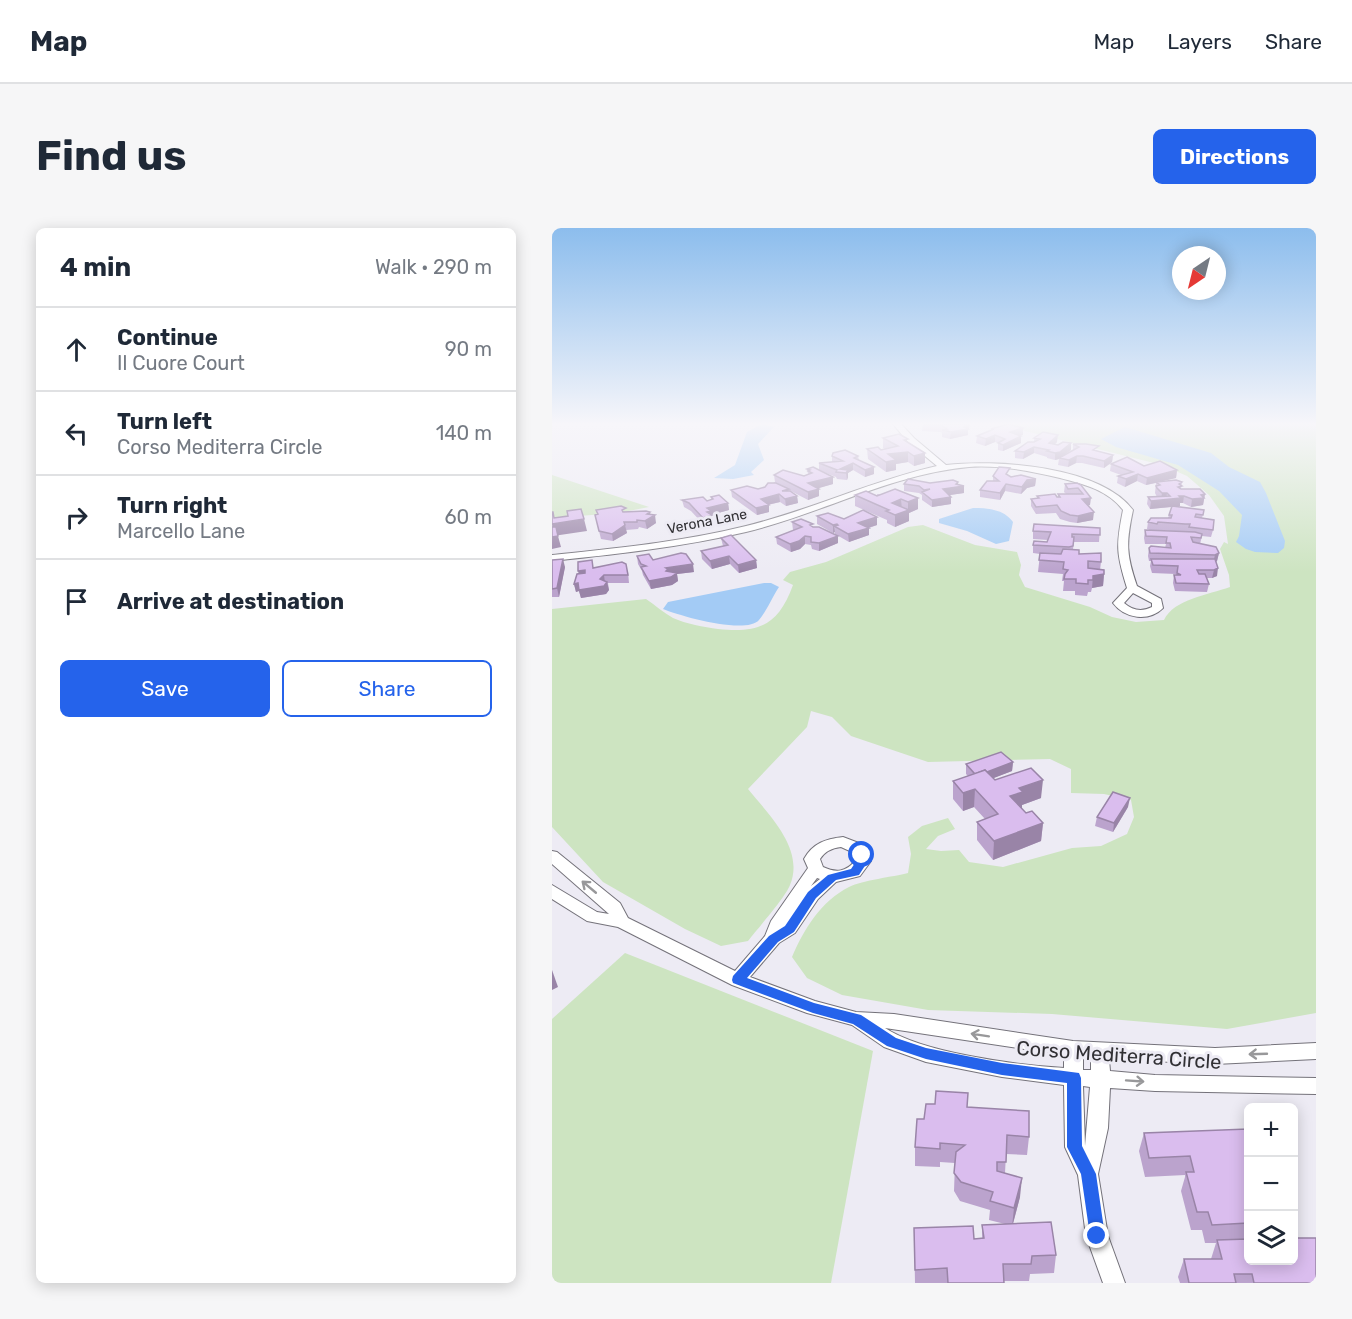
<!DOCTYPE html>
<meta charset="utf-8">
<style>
:root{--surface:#fff;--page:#f6f6f7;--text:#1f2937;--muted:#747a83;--line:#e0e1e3;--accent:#2563eb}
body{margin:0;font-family:Rubik,sans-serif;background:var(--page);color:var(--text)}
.controls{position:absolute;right:18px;bottom:18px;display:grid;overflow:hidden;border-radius:9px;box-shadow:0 3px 15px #0003}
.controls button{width:54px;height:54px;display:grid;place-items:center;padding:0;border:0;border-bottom:2px solid var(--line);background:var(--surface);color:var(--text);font:30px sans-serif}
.compass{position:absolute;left:620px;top:18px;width:54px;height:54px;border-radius:50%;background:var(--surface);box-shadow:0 3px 15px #0003;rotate:215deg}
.stop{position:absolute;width:18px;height:18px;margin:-14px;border:4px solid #2563eb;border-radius:50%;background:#fff}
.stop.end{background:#2563eb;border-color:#fff;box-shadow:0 2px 6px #0008}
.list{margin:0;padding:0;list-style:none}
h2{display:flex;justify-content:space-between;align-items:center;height:78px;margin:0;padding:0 24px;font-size:26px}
h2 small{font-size:20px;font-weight:400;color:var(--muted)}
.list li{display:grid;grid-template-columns:39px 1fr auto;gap:18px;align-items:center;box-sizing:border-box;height:84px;padding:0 24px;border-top:2px solid var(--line)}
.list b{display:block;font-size:22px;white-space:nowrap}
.list p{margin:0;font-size:20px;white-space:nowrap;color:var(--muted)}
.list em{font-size:20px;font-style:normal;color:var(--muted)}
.actions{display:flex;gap:12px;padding:18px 24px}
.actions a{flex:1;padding:14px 0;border:2px solid var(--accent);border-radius:9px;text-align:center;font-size:21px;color:var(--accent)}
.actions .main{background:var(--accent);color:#fff}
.icon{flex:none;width:33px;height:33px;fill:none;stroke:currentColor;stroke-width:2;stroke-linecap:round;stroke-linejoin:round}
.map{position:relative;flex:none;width:764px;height:1055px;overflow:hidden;border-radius:9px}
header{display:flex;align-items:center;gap:36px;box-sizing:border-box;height:84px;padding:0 30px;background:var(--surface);border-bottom:2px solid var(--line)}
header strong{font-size:28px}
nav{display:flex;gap:33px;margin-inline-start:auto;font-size:21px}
.intro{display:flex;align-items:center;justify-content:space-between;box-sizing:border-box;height:144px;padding:0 36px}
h1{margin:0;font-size:42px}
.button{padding:15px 27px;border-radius:9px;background:var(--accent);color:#fff;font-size:21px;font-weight:700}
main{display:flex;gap:36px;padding:0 36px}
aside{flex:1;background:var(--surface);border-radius:9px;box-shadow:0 3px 15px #0003}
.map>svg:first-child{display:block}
</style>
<header>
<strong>Map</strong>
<nav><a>Map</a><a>Layers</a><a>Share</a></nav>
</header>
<div class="intro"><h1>Find us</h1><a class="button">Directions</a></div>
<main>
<aside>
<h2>4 min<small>Walk · 290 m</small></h2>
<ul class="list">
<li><svg class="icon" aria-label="ahead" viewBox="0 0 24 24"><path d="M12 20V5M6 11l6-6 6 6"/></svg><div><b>Continue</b><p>Il Cuore Court</p></div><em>90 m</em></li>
<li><svg class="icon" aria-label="left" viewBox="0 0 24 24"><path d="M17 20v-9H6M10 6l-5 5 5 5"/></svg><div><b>Turn left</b><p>Corso Mediterra Circle</p></div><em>140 m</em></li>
<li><svg class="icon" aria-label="right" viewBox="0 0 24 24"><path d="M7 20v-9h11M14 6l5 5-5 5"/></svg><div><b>Turn right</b><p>Marcello Lane</p></div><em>60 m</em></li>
<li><svg class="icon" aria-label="arrive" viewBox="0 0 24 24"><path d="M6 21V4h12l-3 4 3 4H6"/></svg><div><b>Arrive at destination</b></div></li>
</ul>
<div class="actions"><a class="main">Save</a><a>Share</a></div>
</aside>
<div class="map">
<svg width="764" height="1055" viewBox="0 0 764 1055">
<rect width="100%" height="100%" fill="#edebf4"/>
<g fill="#cde4c1">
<path d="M457,196H764V785L675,801L500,786L376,782L290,767L255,750L240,729C252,701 269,673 297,659C311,652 341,649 356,645L359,626L356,609L370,598L396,590L403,601L386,608L374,621L389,623L407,622L417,634L451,639L520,620L549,618L575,606L582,589L579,572L552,566L519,565V541L498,531L376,534L299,508L280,489L259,483L255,499L196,561C217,587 253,621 238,657C233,670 206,700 196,713L169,718L133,701L51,654L0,599V381L94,371C103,377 112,385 121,390C134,396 152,399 166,401C207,405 226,398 241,357L231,352L238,344L274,334L356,299L371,297L423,317L465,324L469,337L467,347L473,359L538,379L560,389L584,394L612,392C622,371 656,367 678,359L677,347L668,321L672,314L676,316L672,288L657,267L635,248L610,237L461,200Z"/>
<polygon points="0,247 97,279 66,285 0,290"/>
<polygon points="73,725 321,823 279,1055 0,1055 0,791"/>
</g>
<g fill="#a3cbf5">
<polygon points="210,196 222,199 206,216 212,232 199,244 202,247 181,251 162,250 183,237 195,204"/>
<polygon points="573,199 659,225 677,239 708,254 714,265 733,313 732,320 726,325 703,324 694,321 684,314 687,308 690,287 667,263 626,237 564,219 549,211"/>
<path d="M421,280C435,280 452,281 461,294L457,313L444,316L415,303L387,295V291Z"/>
<path d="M212,355H219L227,359C221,368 214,384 207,392C194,407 128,388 111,381L116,374Z"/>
</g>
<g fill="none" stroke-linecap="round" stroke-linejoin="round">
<defs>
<g id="minor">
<path d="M341,196H349L362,210L394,237C444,231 548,238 581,282C574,315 574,326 585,358L609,371L611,380C597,394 573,391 561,375L575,360C564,325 564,317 571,282C556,262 531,256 508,250C478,243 448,237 417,239C339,246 269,286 194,304C130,319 65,326 0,333V327C65,320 130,314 194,298C259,282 319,253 385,238L356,214ZM581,365L600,375V379C590,384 581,383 572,375Z"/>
<path d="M291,609L312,617L319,633L308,648L284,654L266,671L243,705L227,715L198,749L263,773L304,784L342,786L521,813L663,820L764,815V831L663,836L557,831L558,843L603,847L764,850V866L603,863L558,860L556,900L546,946L556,1008L573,1055H551L534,1008L526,947L513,919L512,857L450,849L374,834L332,819L300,797L255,785L180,757L66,699L35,693L0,671V657L45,684L57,686L0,636V623L5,624L68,675L76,690L183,743L213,708L219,693L256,640L252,631C261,615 274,611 291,609ZM289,619L300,624L303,633C294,644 284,645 271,639L268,631C273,623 280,620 289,619ZM265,650L268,651L259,658ZM333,800L512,827V840C465,837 371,825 333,800ZM531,829L539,830V842H531ZM531,858L538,859L533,918Z"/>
</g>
</defs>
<use href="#minor" stroke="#74727a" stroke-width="2"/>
<use href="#minor" fill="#fff" fill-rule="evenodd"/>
</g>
<g fill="#bba3cd" fill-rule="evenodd">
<polygon points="371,196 418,196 417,200 416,202 416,207 398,211 390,209 390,205 389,204 370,203"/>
<polygon points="471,200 471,207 468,207 469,208 469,215 451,223 446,222 446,215 443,214 433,218 424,215 425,208 439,202 439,201"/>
<polygon points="331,210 356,214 373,225 373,235 362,238 356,234 344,236 344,242 334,244 316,231 315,221 333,221 331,220"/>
<polygon points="482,210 505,214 503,216 506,217 519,215 519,222 513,226 521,222 521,216 561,227 560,234 552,240 530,235 524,235 516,239 506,237 507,231 503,232 495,230 495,229 482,225 471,231 463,230 463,223 482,214"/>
<polygon points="280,228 306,228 307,232 322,246 313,249 301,242 296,245 296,249 295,252 285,251 284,249 269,243 281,256 266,260 267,261 267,268 256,272 237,262 245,268 246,275 234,278 228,274 216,277 217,284 205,287 180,269 179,262 206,261 213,259 223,254 222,247 252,248 256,246 255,241 267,242 267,235 280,234"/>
<path d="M559,236L592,238L625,242L624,250L609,253L630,254L629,261L653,266L651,277L639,279L631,275H628V278H623L652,282L650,290L661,302L659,309L650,308L648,316L667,325L665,333L664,334L665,348L660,350H655L657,356L655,364L623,363L621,355L622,347H624V346L600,345L598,338L599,333H597L596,328L597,320H613L614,316H593L592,310L593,302L600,303L595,301L596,294L616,290L620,279L598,281L595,276L596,269H605L603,265L604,255L594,257L585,253L573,259L565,255L566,248L569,247L558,243ZM605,302L634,304L604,303Z"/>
<polygon points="441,248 457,248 484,251 483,258 475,260 469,266 453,263 448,272 428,269 428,262 441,253"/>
<polygon points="406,254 406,257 412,258 412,265 398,267 399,276 380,279 370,272 370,267 367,265 352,263 352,256"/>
<polygon points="525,255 538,277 536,278 541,292 525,295 518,294 508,291 504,285 484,286 479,278 479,271 485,271 485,268 506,269 506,266 514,266 512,264 513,256"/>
<polygon points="325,266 366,270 366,281 357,285 357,293 343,299 335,295 335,292 303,278 303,267 325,268"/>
<polygon points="159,269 176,275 177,282 159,287 161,295 152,297 139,283 132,279 130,272 155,273 159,272"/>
<polygon points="44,282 98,286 104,295 95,301 87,299 86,301 74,302 75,305 61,313 49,311 43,287 45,286"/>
<polygon points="265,288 292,291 325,289 325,297 317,300 317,307 297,314 283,306 283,304 281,305 265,296"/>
<polygon points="240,294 262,299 286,308 286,315 267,323 260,321 259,317 253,316 248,321 239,324 225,316 224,309 242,302 241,302"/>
<polygon points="548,300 547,314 522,314 521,321 527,326 549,334 548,342 552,346 551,358 540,360 539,364 536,364 535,368 523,367 523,363 511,363 512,353 510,353 511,346 486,344 488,326 481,325 481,317 495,314 496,312 481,311 481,303"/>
<polygon points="169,310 204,332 205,340 187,345 178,336 160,341 150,331 149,323 171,318"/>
<polygon points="85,328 101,332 142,344 125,346 126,353 120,357 99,361 91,347 90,343 86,336"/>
<polygon points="0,332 13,339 7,369 0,369"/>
<polygon points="42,340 76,344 77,355 56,355 57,362 54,366 29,370 27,363 24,364 22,356 27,346"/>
<polygon points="461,534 460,543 441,550 443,552 489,570 470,577 470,581 474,585 491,595 489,613 441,632 425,612 425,594 433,591 422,579 411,583 401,571 401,553 416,548 414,546 414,536"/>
<polygon points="576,579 561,604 543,598 545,589"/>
<polygon points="415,879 477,909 475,927 454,926 453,945 468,969 461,996 504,1027 502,1045 478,1046 477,1053 452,1053 452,1055 363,1055 362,1000 422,1011 430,1010 430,997 453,996 437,992 438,982 408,973 402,963 403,935 388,934 388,939 363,938 363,919 372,891"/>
<polygon points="696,901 696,1032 764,1055 628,1055 626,1049 632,1031 659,1031 664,1015 653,1015 650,1002 639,1002 629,963 633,949 633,947 593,949 587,923 592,905"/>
</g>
<g fill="#9984a7">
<polygon points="415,196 418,196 417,200 416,202 416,207 398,211 399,204 412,199"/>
<polygon points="471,200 471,207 457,210 458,204"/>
<polygon points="443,207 443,214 433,218 434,211"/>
<polygon points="506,207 505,214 497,222 497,215"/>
<polygon points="469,208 469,215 451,223 451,217"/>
<polygon points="519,215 519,222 508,230 507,230 507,231 503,232 503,225"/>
<polygon points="482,219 482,225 471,231 472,224"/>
<polygon points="356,224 356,234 344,236 344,242 334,244 334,234 336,226"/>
<polygon points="373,225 373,235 362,238 362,228"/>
<polygon points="561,227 560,234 552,240 552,233"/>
<polygon points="525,228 524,235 516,239 517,232"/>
<polygon points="301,235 301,242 296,245 296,249 295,252 294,245 288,241"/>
<polygon points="322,239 322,246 313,249 313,242"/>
<polygon points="625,242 624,250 594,257 595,250"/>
<polygon points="586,246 585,253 573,259 574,251"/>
<polygon points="281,249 281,256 257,263 256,255"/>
<polygon points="484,251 483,258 475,260 469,266 470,259 475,252"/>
<polygon points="406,254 406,259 412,258 412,265 391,268 391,261"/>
<polygon points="454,256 453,263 448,272 448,265"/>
<polygon points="267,261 267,268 256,272 256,264"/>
<polygon points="610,265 615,265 614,272 627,268 632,268 631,275 628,275 628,278 598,281 599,273 609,272"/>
<polygon points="227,266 228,274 210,278 209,271"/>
<polygon points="653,266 651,277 639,279 640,271 649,267"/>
<polygon points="245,268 246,275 234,278 233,271"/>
<polygon points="399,269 399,276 380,279 380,272"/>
<polygon points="366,270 366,281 357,285 357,293 343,299 343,287 356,282 356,274"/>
<polygon points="539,270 538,277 529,278 530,271"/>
<polygon points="349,271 350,282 340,275"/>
<polygon points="176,275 177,282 159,287 161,295 152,297 151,290 155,280"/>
<polygon points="217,277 217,284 205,287 204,280"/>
<polygon points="98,284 99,290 103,287 104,295 95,301 93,293 95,286"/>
<polygon points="542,284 541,292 525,295 526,288"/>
<polygon points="325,289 325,297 309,302 317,300 317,307 297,314 296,306 306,295"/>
<polygon points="32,291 35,303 1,308 0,296"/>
<polygon points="285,296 285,300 282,298 283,304 281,305 281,297"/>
<polygon points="73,297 75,305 61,313 60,306"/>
<polygon points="6,308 9,319 0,321 0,309"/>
<polygon points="253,308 253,316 248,321 239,324 238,316"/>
<polygon points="286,308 286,315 267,323 267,315"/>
<polygon points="667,325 665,333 661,335 663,327"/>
<polygon points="177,328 178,336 160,341 158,333"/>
<polygon points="11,331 13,339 7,369 5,360"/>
<polygon points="204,332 205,340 187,345 186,337"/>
<polygon points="141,336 142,344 125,346 126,353 120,357 99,361 97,353 114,340"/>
<polygon points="666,340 665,348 660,350 662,342"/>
<polygon points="33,342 35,350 28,351 26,343"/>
<polygon points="552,346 551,358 540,360 541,348"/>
<polygon points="52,347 53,355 55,354 57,362 54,366 29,370 27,363 24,364 22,356 48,351"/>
<polygon points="461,534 460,543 424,557 425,548"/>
<polygon points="491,552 489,570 470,577 470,582 458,568 467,560"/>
<polygon points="423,561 422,579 411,583 411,565"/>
<polygon points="578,570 576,579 561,604 562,595"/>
<polygon points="491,595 489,613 441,632 442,613"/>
<polygon points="0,742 6,759 0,762"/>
<polygon points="470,950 468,969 460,999 462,980"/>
</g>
<g fill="#dabdee" stroke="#9984a7" stroke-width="1.5">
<polygon points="371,196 415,196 412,199 416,201 399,204 390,202 395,201 389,197"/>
<polygon points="456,196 471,200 458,204 469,208 451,217 446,215 453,211 443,207 434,211 425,208 442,201 439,201"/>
<polygon points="491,204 506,207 497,215 506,217 511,214 519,215 508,224 503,225 495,223 497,222 482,219 472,224 463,223 476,214 482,214 488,211 482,210"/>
<polygon points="347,206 356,211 352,212 373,225 362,228 356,224 336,226 344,232 334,234 315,221 326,219 329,222 346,218 331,210"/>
<polygon points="521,216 534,216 547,218 541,222 561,227 552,233 531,228 525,228 517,232 507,230 527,219"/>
<polygon points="293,222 306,228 302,230 322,239 313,242 301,235 288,241 296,242 294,245 284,244 285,242 267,235 291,233 280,228 281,225"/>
<polygon points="575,229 592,238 608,233 625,242 595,250 586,246 574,251 566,248 581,244 559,236"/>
<polygon points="261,239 281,249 256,255 267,261 256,264 222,247 231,242 252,248 260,245 256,243 258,242 255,241"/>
<polygon points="447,239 458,240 454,246 459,249 469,247 484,251 475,252 470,259 454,256 448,265 428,262 435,253 447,253 441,248"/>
<polygon points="356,251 378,255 401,252 406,254 404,256 412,258 391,261 399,269 380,272 370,264 378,261 372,262 367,258 352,256"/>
<polygon points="624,252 630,254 627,256 630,258 626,259 629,261 648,261 653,266 649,267 652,270 640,271 632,268 627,268 629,270 599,273 596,269 618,268 615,265 610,265 605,260 604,258 608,257 604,254"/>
<polygon points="216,255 224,255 237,261 230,263 238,263 245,268 233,271 227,266 209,271 217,277 204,280 179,262 195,258 206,261 213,259"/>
<polygon points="525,255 529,257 539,270 530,271 542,284 526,288 518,287 509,283 505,277 484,279 479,271 487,270 485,268 503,266 505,269 508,269 506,266 531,266 526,260 516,261 513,256"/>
<polygon points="343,261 366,270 356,274 349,271 340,275 357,282 343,287 334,283 337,282 303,267 314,263 325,268"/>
<polygon points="167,267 176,275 155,280 159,283 155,284 160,287 151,290 137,275 130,272 151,269 155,273 161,271 159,269"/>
<polygon points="69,278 74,280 70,282 71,284 94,283 98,284 95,286 103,287 93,293 85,292 85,294 72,294 73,297 60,306 47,303 43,287 46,286 44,282"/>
<polygon points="620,278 652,282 651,287 644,286 643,289 662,292 661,302 637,299 638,296 633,296 606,294 605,296 596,294 599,290 619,290 620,287 617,287"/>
<polygon points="29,281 32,291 0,296 0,284 1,284 2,290 16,288 15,283"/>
<polygon points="311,282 325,289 306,295 317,300 296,306 282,298 286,297 285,296 281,297 265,288 276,285 292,291"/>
<polygon points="249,291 261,296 258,297 261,299 267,299 286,308 267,315 259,314 259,309 253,308 247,313 238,316 224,309 250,299 240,294"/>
<polygon points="482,296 548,300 548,307 520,306 520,309 522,309 521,318 517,319 481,317 482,313 495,314 499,304 481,303"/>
<polygon points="0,299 4,299 6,308 0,309"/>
<polygon points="593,302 643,304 650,306 649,310 639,309 641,314 664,319 667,325 663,327 598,325 597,320 599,318 619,320 618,315 614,315 615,309 594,308"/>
<polygon points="179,307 204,332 186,337 177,328 158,333 149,323 176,317 169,310"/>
<polygon points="511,321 527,322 527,326 549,325 549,334 536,333 536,340 552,342 552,346 541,348 541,352 536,352 536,356 524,355 524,351 512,351 513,346 516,342 511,341 512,334 487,332 488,325 509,326"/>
<polygon points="129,325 134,326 141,336 114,340 116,341 114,343 125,345 119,349 97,353 89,339 94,338 89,336 85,328 97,326 101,332"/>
<polygon points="11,331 5,360 0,361 0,332"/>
<polygon points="599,331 663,331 666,340 662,342 645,342 647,346 653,346 657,356 624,355 622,347 629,347 625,345 626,338 601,337"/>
<polygon points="40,332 41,340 70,334 74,336 76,347 52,347 48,351 55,354 52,358 27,362 26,355 22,356 25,346 33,345 33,342 26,343 26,334"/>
<polygon points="449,524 461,534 435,544 433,542 423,546 414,536"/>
<polygon points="479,540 491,552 467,560 471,564 458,568 474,585 480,583 491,595 442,613 425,594 446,586 423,561 411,565 401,553 433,542 443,552"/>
<polygon points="561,564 578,570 562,595 545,589"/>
<polygon points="384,863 416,865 415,879 477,883 477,909 455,907 454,934 445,934 445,943 470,950 462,980 438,973 441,964 409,954 402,945 404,924 413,917 388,915 388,921 363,919 365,891 372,891 374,876 383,876"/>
<polygon points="696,901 696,995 660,997 656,984 645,984 634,944 642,944 638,928 597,930 592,905"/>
<polygon points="499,994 504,1027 480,1028 479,1036 451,1036 452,1055 396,1055 395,1040 363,1042 362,1000 421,998 422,1011 432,1010 430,997"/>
<polygon points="741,1010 764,1010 764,1055 702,1055 700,1046 682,1046 684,1055 637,1055 632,1031 670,1031 665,1012 696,1011 696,1032 741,1032"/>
</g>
<defs><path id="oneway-shaft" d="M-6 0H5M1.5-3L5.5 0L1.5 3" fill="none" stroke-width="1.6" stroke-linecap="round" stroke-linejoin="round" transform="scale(1.5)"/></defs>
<g stroke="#98989a">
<use href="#oneway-shaft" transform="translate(37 659) rotate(-140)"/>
<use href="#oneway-shaft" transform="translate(428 807) rotate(-171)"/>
<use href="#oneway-shaft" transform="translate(706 826) rotate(178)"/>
<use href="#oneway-shaft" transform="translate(583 853) rotate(4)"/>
</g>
<linearGradient id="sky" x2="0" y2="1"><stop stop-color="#8cbded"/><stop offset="0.57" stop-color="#f7f6fa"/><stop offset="1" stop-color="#f7f6fa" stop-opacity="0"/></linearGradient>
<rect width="764" height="344" fill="url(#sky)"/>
<polygon fill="#2563eb" points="310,623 314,624 316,633 307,647 284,652 264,670 242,704 226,714 195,750 262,775 309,787 344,810 374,820 450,835 527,845 529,850 530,918 544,946 553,1008 551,1014 545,1016 540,1014 538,1008 529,946 515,919 515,855 450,847 374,831 335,818 301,796 261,785 181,755 180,752 181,748 217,708 233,698 256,664 276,647 299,641 305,632 306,624"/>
<g text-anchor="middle" stroke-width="6" stroke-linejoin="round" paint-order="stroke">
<g font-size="14" fill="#313034" stroke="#edebf4">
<text transform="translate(155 293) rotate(-11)" y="5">Verona Lane</text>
</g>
<g font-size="20" fill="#313034" stroke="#edebf4">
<text transform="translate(567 827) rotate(4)" y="7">Corso Mediterra Circle</text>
</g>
</g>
</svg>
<div class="controls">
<button>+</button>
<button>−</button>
<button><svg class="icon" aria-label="layers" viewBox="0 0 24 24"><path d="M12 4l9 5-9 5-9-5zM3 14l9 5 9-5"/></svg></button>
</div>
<svg class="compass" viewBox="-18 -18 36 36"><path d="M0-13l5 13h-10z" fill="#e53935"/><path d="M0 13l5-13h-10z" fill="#747a83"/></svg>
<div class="stop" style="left:310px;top:627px"></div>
<div class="stop end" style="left:545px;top:1008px"></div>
</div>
</main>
